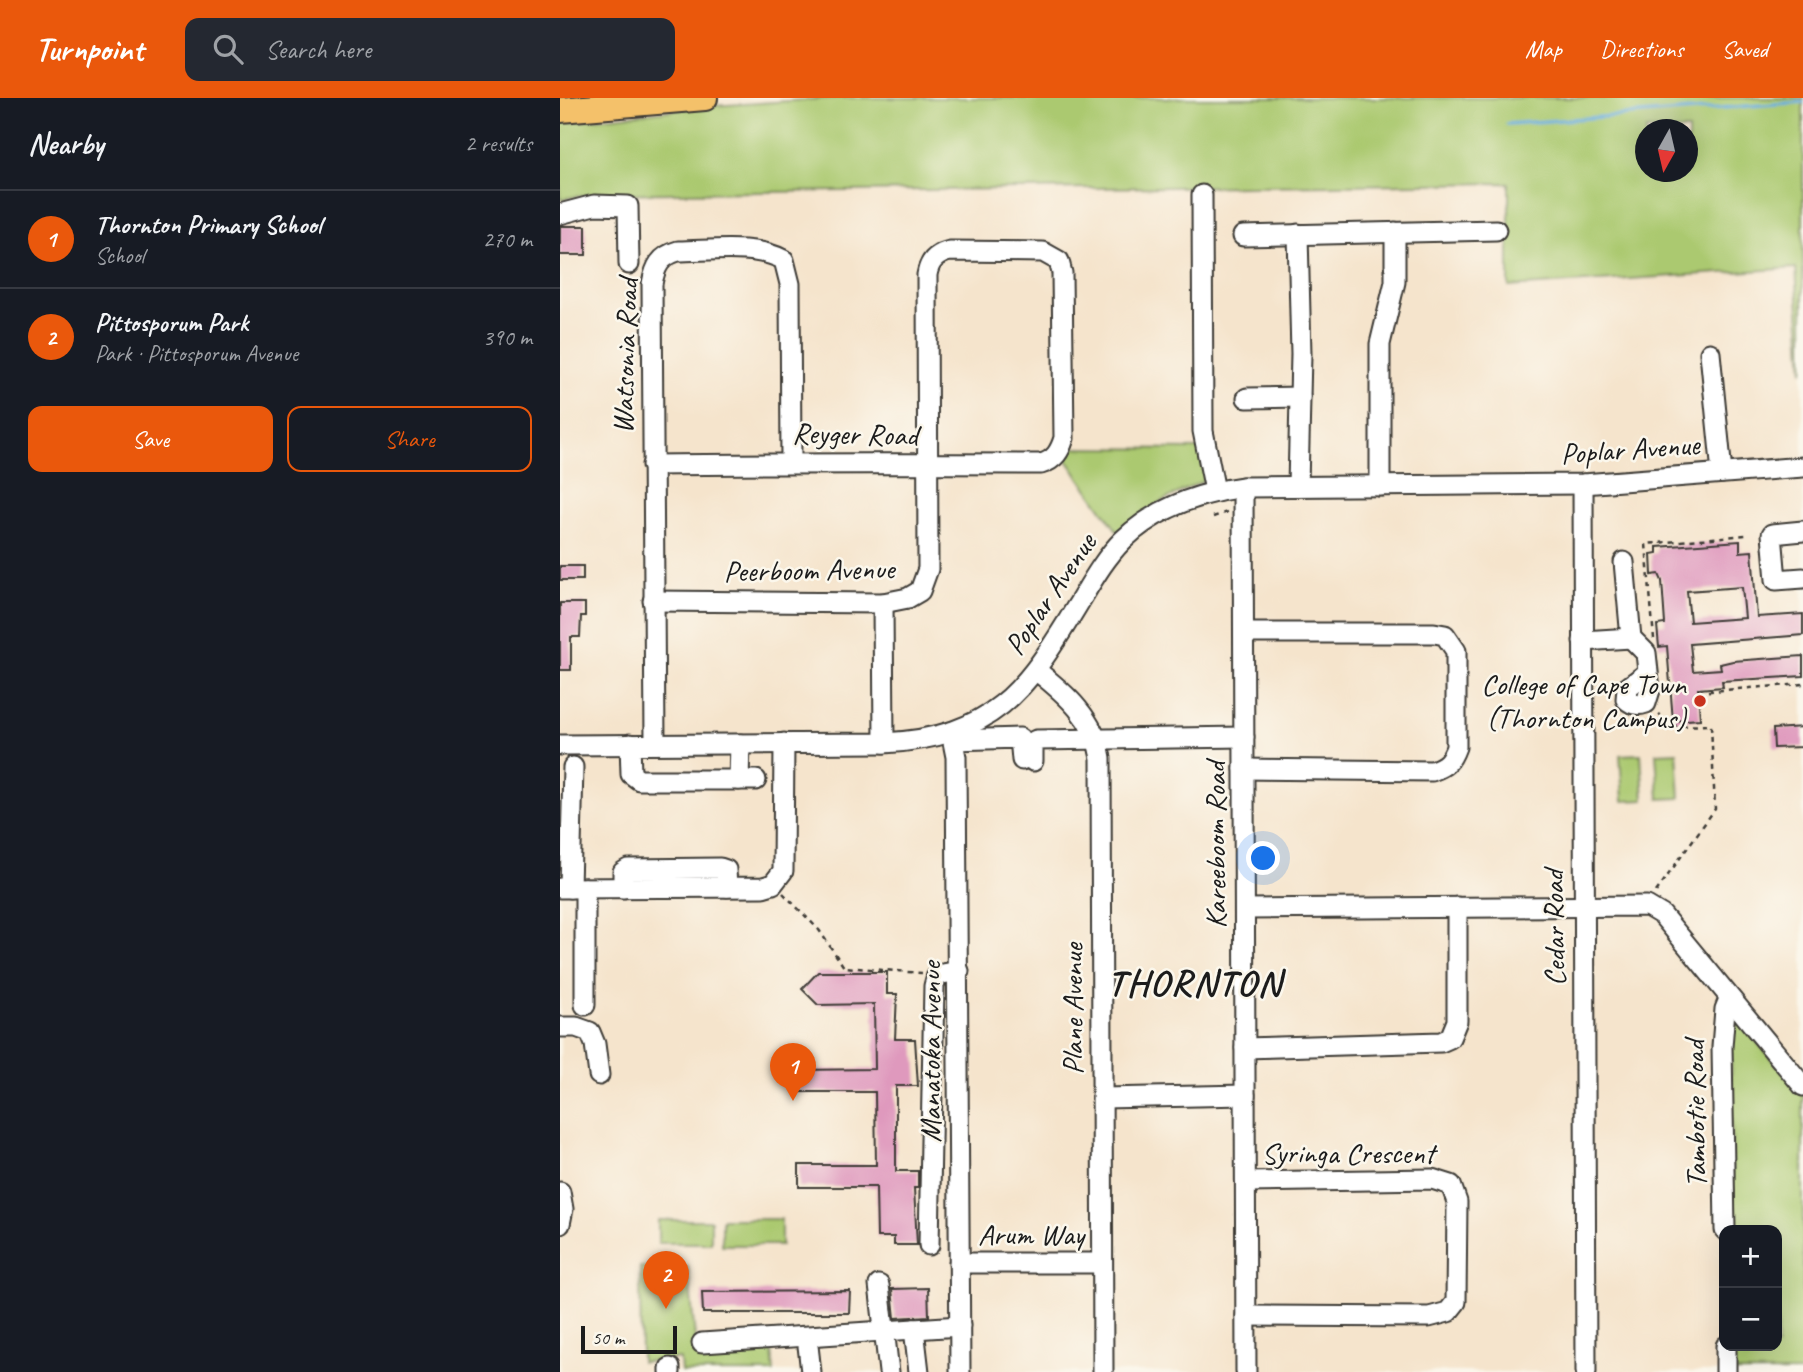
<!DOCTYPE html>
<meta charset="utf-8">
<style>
:root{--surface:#171b24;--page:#242831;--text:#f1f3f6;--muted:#9ea1a6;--line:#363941;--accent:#ea580c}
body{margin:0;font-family:Caveat,sans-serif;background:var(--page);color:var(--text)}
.controls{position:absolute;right:21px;bottom:21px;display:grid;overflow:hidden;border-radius:14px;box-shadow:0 7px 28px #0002}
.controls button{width:63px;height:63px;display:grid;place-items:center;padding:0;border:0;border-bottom:2px solid var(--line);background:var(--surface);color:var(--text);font:35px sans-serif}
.compass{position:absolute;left:1075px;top:21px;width:63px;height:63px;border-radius:50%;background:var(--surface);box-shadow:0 7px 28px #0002;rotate:188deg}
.scale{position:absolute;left:21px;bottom:18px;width:96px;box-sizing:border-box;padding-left:7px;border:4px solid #1c1c1c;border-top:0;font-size:19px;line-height:24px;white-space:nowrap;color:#1c1c1c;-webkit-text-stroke:5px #fbf7ec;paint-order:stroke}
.you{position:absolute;left:704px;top:761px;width:24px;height:24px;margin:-18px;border:5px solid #fff;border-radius:50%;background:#1a73e8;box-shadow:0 0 0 10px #1a73e833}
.badge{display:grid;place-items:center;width:46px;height:46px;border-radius:50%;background:var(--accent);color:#fff;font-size:23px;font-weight:700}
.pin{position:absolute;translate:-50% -58px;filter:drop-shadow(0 2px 4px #0008)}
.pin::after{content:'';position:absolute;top:37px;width:24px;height:21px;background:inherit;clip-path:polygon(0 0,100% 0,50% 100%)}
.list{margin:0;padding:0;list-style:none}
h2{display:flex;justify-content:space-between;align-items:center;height:91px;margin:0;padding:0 28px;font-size:30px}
h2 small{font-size:23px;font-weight:400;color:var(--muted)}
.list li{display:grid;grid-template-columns:46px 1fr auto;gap:21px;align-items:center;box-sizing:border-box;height:98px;padding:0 28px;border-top:2px solid var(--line)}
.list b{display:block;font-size:26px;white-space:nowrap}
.list p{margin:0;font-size:23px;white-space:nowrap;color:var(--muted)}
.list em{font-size:23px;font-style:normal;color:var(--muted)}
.actions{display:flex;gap:14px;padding:21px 28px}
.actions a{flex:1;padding:16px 0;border:2px solid var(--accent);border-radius:14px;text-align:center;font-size:24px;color:var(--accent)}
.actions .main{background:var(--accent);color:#fff}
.icon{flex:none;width:38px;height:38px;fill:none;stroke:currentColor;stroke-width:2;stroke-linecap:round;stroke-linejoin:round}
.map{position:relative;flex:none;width:1243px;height:1274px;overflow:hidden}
header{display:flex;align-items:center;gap:42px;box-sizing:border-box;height:98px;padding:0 35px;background:var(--accent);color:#fff}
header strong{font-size:33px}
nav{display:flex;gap:38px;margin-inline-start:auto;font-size:24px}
.search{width:490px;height:63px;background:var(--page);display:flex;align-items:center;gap:18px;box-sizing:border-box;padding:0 24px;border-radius:14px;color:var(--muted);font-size:26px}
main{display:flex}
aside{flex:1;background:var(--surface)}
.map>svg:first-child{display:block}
</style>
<header>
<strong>Turnpoint</strong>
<div class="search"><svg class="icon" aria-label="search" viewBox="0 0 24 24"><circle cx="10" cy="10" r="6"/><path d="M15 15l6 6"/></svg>Search here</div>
<nav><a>Map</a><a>Directions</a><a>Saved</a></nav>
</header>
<main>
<aside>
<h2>Nearby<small>2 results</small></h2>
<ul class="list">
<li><span class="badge">1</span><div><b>Thornton Primary School</b><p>School</p></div><em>270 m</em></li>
<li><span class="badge">2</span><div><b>Pittosporum Park</b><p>Park · Pittosporum Avenue</p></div><em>390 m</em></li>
</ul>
<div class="actions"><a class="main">Save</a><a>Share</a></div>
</aside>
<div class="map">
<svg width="1243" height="1274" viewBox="0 0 1243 1274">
<rect width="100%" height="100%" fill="#fbf7ec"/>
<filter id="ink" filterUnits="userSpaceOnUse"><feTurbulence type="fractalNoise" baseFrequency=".0143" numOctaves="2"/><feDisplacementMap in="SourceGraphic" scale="14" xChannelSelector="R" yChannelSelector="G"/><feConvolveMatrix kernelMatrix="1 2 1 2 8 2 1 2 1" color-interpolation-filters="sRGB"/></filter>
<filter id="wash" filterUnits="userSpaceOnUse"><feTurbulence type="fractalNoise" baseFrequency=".00686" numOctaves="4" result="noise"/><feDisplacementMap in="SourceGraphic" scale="28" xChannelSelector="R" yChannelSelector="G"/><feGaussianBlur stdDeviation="1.57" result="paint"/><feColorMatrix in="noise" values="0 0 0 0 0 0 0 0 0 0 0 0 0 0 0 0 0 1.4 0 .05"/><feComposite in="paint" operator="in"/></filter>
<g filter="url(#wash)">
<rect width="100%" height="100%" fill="#f5e4cc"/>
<g fill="#abc970" stroke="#647246" stroke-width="2" fill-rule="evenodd">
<path d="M277,0H1243V274L1236,170L949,189V85L34,96L0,101V25L150,8ZM1086,32H1128V74H1086Z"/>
<polygon points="508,350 640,351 645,382 598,405 558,434 504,358"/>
<polygon points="1117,654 1120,700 1099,701 1096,655"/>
<polygon points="1081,656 1084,702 1063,703 1060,657"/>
<polygon points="1174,919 1243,995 1243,1274 1172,1274 1172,1248 1217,1248 1217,1132 1172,1132 1171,923"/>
<rect x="162" y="1121" width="59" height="26"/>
<rect x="98" y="1122" width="53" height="23"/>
<polygon points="80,1169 128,1169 137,1259 212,1253 214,1274 121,1274 120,1261 81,1264"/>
</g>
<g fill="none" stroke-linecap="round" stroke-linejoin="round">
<polyline stroke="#67addd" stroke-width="3.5" points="947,26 1243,4"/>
</g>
<g id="blocks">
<g fill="#df99bd" fill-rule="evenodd">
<rect x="0" y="128" width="26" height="29"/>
<path d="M1180,443V454L1192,453L1197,519L1243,516V537L1130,546L1133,573L1161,571L1160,566L1173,563L1243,558V578L1162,583L1163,589L1138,591L1140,621L1113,623L1107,548L1099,549L1097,527L1105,526L1102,483L1099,476L1092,477L1091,456L1097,455V449ZM1182,489L1185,520L1130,524L1127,493Z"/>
<rect x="0" y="468" width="23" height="14"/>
<polygon points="0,505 25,505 25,518 21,518 20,539 11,539 11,572 0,572"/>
<polygon points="1243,629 1243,649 1214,650 1213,631"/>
<polygon points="258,874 327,874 327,896 337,896 335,941 355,941 358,988 336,988 336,1073 358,1073 358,1090 354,1090 357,1147 334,1147 334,1139 317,1139 316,1089 239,1089 239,1067 316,1067 315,994 239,994 239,972 315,971 314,906 258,907 242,891"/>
<polygon points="368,1190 369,1218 335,1220 332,1191"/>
<polygon points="290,1193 289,1215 143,1215 142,1194"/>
</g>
</g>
</g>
<g filter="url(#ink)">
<use href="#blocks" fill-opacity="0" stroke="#3d3a36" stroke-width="2"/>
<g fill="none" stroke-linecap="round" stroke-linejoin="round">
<defs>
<g id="minor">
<polyline points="642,97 643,333 655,393"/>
<polyline points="0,116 34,107 68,108 69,166"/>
<polyline points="738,136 741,256 738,388"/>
<polyline points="683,138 936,132"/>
<polyline points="1150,255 1162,375"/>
<polyline points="687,300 740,299"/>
<path d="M92,367C221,365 351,366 481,366C495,362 500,353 504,340L502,175L499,163L483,154L390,153C376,156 369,164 367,177L368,471L360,493L348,500L323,505L93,503"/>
<polyline points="1023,386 1026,1274"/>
<polyline points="820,388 820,246 835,184 835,134"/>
<polyline points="683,389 686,1274"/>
<polyline points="1243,433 1212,436 1216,482 1243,480"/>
<polyline points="323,505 324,645"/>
<path d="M684,535H874L885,537L896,553V649C891,663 886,668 872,673L684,671"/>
<path d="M1071,540L1086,555L1090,592L1086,605C1078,608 1072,607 1066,601L1067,590L1087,575"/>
<polyline points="1023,543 1071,540 1064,464"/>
<path d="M477,573C506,596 535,621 541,660L543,1274"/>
<polyline points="391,634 396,659 400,1274"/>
<polyline points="394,642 460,640 462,662"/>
<polyline points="70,646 71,676 79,682 196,682"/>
<path d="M95,646L92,186C95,169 100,158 118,153C150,153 195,146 224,162L230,186L231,365"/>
<path d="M0,647L324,645C433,639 465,594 517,508C531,485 544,461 563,442C596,410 639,395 683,389L1023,386L1243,369"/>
<polyline points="473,663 473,644 476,642 684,639"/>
<polyline points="179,682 180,646"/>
<polyline points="0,790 203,789 213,786 223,773 224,645"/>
<polyline points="10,790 13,669"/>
<polyline points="25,790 25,907"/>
<polyline points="63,790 63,774 68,771 160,770 166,772 167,789"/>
<polyline points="685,811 1087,808 1102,817 1243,988"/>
<polyline points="0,929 16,929 30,934 35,946 39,977"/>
<polyline points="685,950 881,944 890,940 897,923 897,809"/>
<polyline points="543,1000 685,997"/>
<polyline points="686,1084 872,1081 891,1087 897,1104 896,1204 888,1214 869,1219 686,1218"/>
<polyline points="0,1094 3,1111 0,1126"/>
<polyline points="1165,1132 1162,949 1165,911 1169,901"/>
<polyline points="369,1147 374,888 377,877 399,873"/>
<polyline points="399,1165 542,1165"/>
<polyline points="319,1187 329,1274"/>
<polyline points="354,1231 359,1274"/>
<polyline points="247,1239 251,1274"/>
<polyline points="142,1245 400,1228"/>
<polyline points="1166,1248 1166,1274"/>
<polyline points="110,1270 110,1274"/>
</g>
<polyline id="major" points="0,12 145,0"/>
</defs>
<use href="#minor" stroke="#3d3a36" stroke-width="23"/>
<use href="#major" stroke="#3d3a36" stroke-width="28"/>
<g stroke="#3d3a36" stroke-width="2.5" stroke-dasharray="5 5" stroke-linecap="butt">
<polyline points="653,419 667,414"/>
<polyline points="1094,541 1086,446 1186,437"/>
<polyline points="1138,594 1243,586"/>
<polyline points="1096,794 1155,711 1151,627 1114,628 1099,616"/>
<polyline points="223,795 259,832 284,869 362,875"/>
</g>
<use href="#minor" stroke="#fff" stroke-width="19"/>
<use href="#major" stroke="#f4c16a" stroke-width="24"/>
</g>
</g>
<circle fill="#c8321e" stroke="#fbf7ec" stroke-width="2.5" cx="1140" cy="603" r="7"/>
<g text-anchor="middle" stroke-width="5" stroke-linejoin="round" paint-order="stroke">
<g font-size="30" fill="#1c1c1c" stroke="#fbf7ec">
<text transform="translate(65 258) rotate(-88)" y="10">Watsonia Road</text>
<text transform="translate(295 336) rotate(1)" y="10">Reyger Road</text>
<text transform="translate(1070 351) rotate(-4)" y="10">Poplar Avenue</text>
<text transform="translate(249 472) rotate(-1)" y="10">Peerboom Avenue</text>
<text transform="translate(490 496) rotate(-56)" y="10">Poplar Avenue</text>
<text transform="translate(655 747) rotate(-90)" y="10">Kareeboom Road</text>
<text transform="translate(994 830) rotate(-91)" y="10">Cedar Road</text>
<text transform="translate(512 911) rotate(-90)" y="10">Plane Avenue</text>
<text transform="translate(370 954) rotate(-90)" y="10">Manatoka Avenue</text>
<text transform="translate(1135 1016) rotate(-91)" y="10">Tambotie Road</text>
<text x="788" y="1065">Syringa Crescent</text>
<text x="471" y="1146">Arum Way</text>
</g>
<g font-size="30" fill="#1c1c1c" stroke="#fbf7ec" text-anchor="end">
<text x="1126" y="596">College of Cape Town<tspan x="1126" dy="34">(Thornton Campus)</tspan></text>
</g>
<g font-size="37" font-weight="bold" letter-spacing="2" fill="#1c1c1c" stroke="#fbf7ec">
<text x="635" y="897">THORNTON</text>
</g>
</g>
</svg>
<div class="controls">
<button>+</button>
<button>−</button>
</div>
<svg class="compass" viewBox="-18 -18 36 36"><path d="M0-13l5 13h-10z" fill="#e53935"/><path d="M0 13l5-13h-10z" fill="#9ea1a6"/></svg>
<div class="scale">50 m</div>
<div class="you"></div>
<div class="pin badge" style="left:233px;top:1003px">1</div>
<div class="pin badge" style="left:106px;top:1211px">2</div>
</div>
</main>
